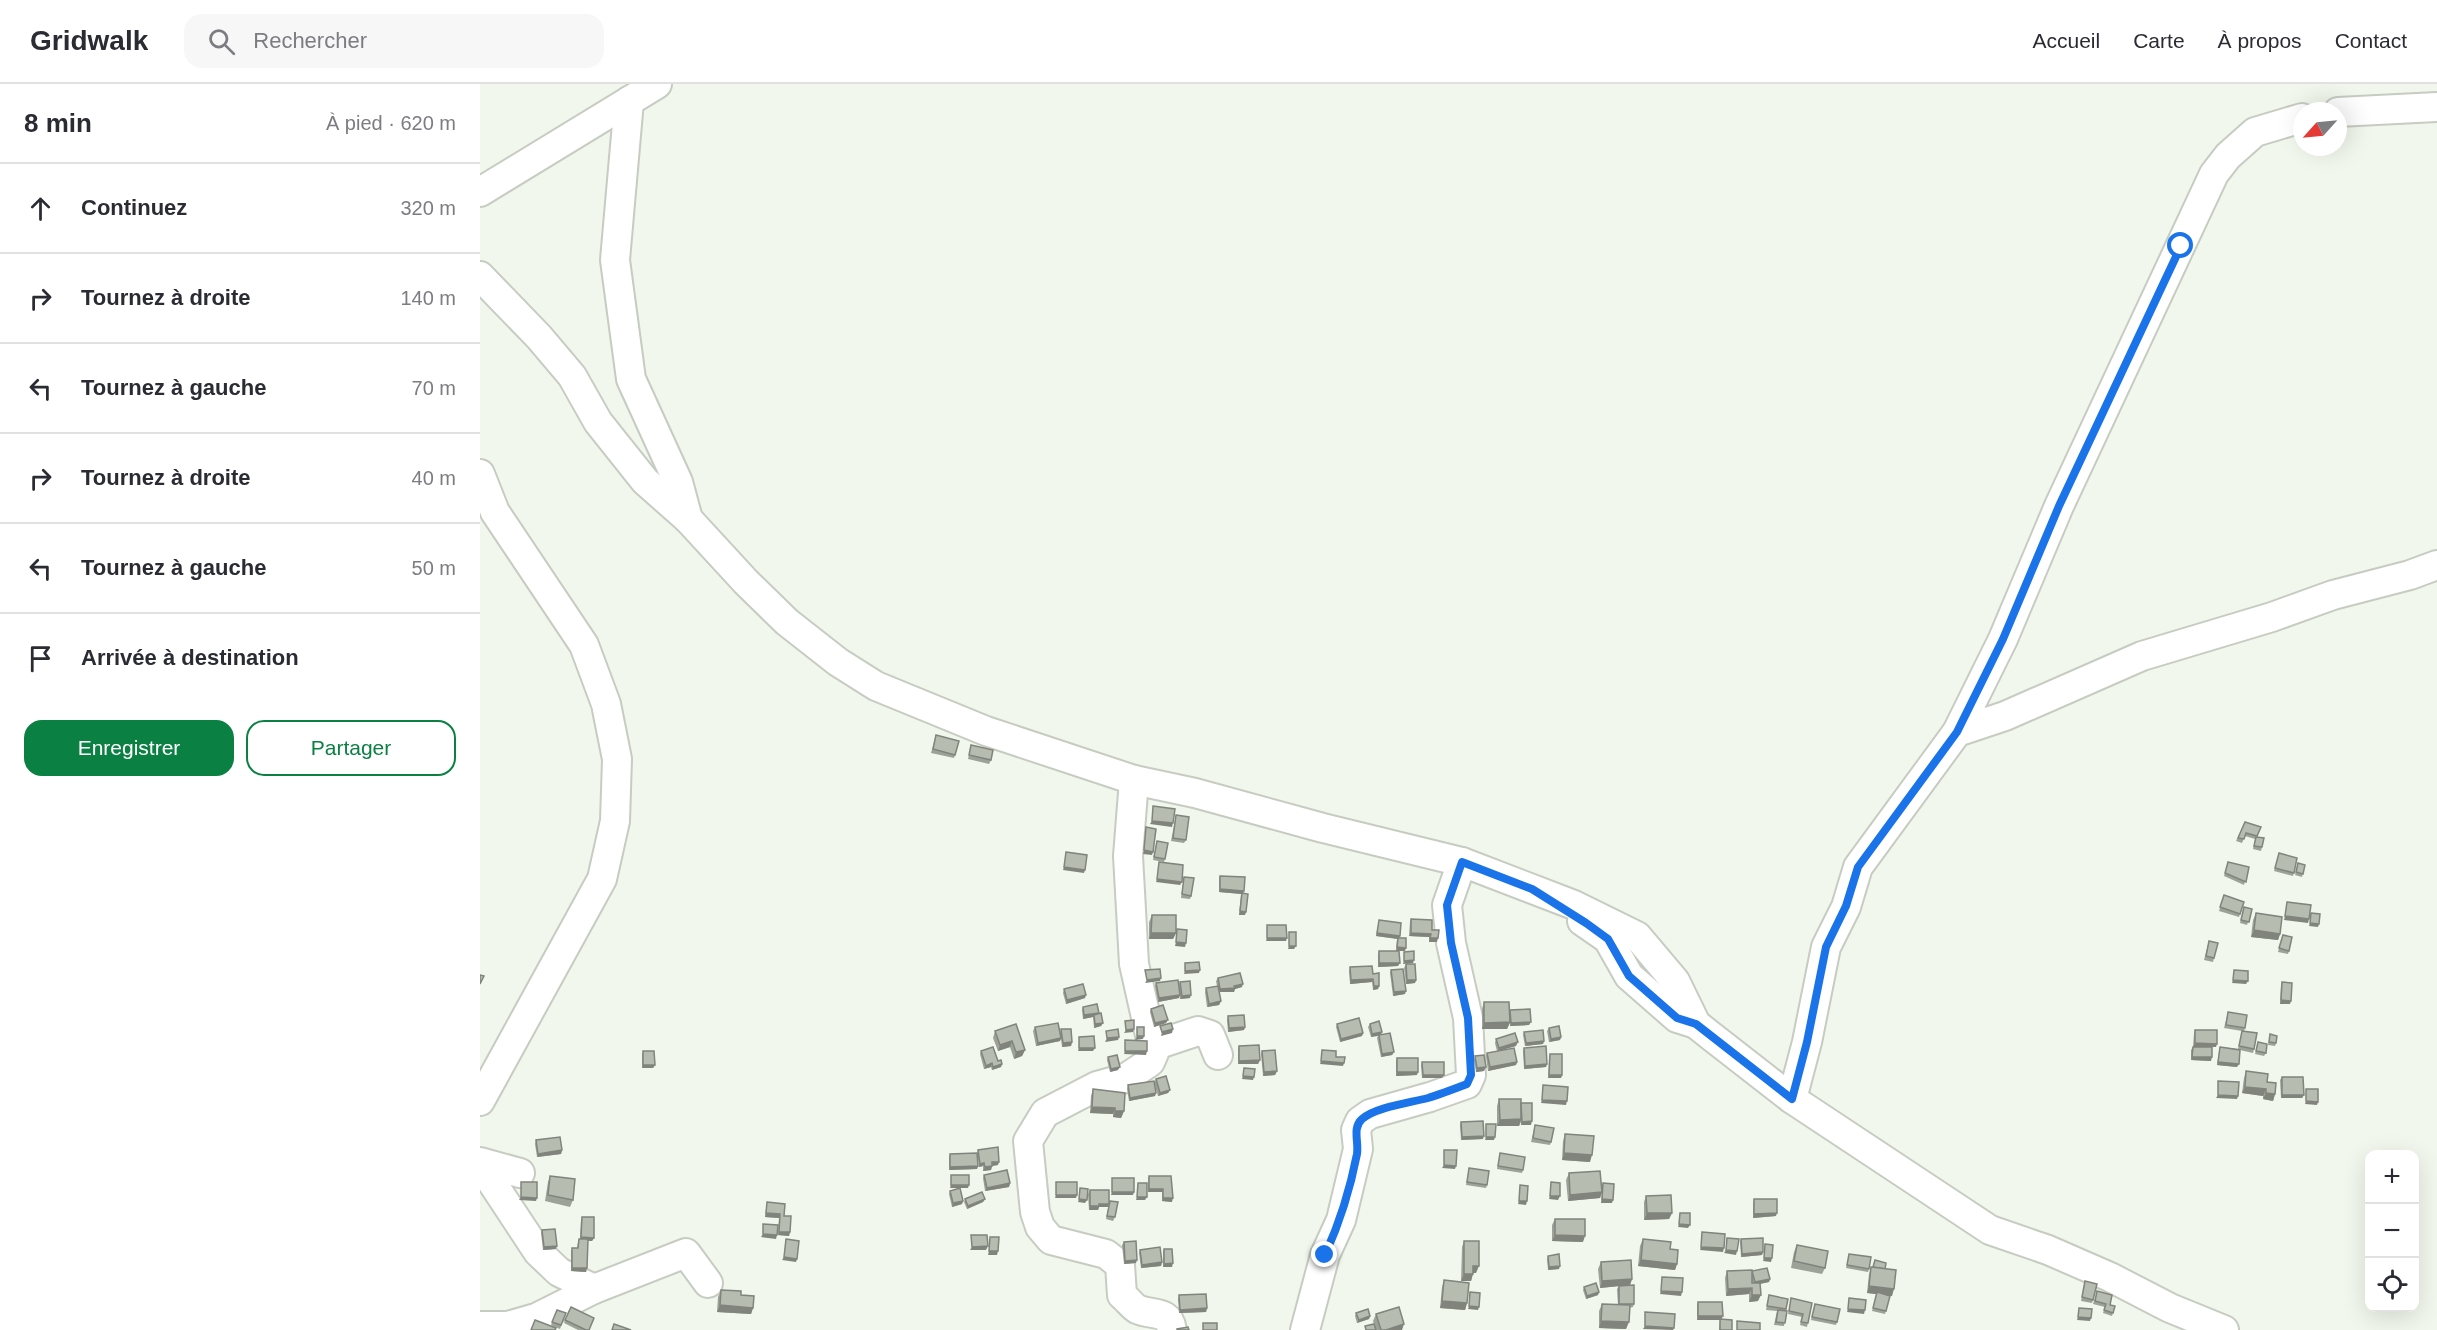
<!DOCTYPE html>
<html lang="fr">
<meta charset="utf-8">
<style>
:root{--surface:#fff;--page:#f7f7f7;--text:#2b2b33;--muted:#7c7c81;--line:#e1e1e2;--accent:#0b8043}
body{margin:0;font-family:Helvetica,sans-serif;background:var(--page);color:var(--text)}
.controls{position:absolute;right:18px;bottom:18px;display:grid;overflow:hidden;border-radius:12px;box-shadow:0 6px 24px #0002}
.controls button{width:54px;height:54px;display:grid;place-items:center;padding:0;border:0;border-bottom:2px solid var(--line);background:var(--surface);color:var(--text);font:30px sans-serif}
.compass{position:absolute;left:1813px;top:18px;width:54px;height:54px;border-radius:50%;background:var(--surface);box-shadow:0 6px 24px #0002;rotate:243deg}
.stop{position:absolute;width:18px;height:18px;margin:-14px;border:4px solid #1a73e8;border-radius:50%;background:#fff}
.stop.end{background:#1a73e8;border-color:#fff;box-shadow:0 2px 6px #0008}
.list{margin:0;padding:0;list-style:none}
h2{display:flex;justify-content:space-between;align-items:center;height:78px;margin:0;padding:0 24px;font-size:26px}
h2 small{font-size:20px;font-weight:400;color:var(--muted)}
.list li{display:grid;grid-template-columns:39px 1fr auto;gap:18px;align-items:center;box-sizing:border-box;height:90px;padding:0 24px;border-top:2px solid var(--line)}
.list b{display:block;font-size:22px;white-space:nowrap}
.list em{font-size:20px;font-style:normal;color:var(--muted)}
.actions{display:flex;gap:12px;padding:18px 24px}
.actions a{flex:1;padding:14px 0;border:2px solid var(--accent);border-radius:18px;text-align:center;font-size:21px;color:var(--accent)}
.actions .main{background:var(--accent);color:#fff}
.icon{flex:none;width:33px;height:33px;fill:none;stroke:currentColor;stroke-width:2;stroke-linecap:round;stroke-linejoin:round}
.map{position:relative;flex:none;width:1957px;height:1246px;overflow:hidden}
header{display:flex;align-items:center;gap:36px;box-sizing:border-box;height:84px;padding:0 30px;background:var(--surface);border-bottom:2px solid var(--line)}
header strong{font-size:28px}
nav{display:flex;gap:33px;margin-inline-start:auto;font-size:21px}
.search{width:420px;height:54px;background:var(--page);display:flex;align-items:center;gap:15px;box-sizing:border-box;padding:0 21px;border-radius:18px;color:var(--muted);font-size:22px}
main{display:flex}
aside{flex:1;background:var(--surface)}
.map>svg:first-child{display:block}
</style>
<header>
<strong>Gridwalk</strong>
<div class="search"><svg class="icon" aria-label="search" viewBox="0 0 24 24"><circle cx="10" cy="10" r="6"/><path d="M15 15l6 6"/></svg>Rechercher</div>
<nav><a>Accueil</a><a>Carte</a><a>À propos</a><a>Contact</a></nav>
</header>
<main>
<aside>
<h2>8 min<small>À pied · 620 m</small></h2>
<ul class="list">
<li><svg class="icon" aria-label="ahead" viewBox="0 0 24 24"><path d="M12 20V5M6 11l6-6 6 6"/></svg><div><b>Continuez</b></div><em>320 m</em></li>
<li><svg class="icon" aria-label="right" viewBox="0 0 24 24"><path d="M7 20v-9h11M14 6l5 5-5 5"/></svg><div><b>Tournez à droite</b></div><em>140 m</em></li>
<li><svg class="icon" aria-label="left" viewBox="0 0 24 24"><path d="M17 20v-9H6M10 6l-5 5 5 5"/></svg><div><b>Tournez à gauche</b></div><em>70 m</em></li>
<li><svg class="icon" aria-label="right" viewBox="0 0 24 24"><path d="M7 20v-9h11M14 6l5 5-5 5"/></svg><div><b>Tournez à droite</b></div><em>40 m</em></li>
<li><svg class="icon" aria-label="left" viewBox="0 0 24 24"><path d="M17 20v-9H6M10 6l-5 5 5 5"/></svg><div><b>Tournez à gauche</b></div><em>50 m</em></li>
<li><svg class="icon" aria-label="arrive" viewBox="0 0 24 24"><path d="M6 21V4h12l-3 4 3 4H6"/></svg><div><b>Arrivée à destination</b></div></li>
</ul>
<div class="actions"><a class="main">Enregistrer</a><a>Partager</a></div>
</aside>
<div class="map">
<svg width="1957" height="1246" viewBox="0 0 1957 1246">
<rect width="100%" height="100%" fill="#f1f7ec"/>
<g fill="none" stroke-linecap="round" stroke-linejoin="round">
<defs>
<g id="minor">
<polyline points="149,17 135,176 151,295 198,398 208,435"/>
<polyline points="1858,28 1957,23"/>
<polyline points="0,108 177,0"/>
<polyline points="0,192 59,253 92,292 118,338 165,397 208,435 266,498 307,538 358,578 396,602 506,647 654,696 715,709 843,744 982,778 1094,821 1157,852 1195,897 1216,940 1231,952 1312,1015 1510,1146 1568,1166 1630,1193 1690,1224 1744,1246"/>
<polyline points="0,390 15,428 104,561 126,620 137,675 135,737 122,795 0,1017"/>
<polyline points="1477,648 1523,555 1579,422 1734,90 1748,72 1775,48 1822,34"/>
<path d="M654,696L648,772L654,880L674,969L670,978L646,994L617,1002L565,1029L548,1057L555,1128L560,1143L571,1156L626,1170L640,1181L642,1211C647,1215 652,1222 657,1225C672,1232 689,1225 692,1246"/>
<polyline points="1102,837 1128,855 1149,892 1197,934 1216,940"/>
<polyline points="673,962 718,947 730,951 738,971"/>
<polyline points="1312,1015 1327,958 1346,863 1366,823 1378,783 1477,648 1525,632 1662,572 1792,533 1853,511 1930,491 1957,481"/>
<polyline points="0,1078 40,1089"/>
<polyline points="0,1080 58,1168 79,1188 114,1205 206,1169 228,1199"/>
<polyline points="0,1242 28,1242 56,1234 114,1205"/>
<polyline points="825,1246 845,1171 861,1136 878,1065 876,1046 880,1037 890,1030 950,1013 987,1000 991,991 988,934 971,859 967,821 982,778"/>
</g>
</defs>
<use href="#minor" stroke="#c6ccc1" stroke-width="32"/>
<use href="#minor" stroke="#fff" stroke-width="28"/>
</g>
<g fill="#9da298">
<polygon points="456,651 479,657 474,674 451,669"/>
<polygon points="491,661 511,676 509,680 488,675"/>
<polygon points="696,731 706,756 704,759 691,757"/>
<polygon points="1765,738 1777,753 1782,763 1781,767 1773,765 1775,755 1765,752 1762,759 1756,757"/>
<polygon points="677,757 685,775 684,778 673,776"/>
<polygon points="1799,769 1817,774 1813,792 1794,787"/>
<polygon points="1748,778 1769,783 1764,801 1744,792"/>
<polygon points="1818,779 1825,781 1822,793 1815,791"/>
<polygon points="740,792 764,807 763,810 765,831 759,831 761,810 739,808 739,795"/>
<polygon points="704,793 711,812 710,815 701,814"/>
<polygon points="1744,811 1764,818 1759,833 1739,827"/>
<polygon points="1772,825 1767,841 1760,839 1763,826"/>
<polygon points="1776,829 1800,850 1798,856 1771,853 1773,836"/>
<polygon points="672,831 696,849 693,855 669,855 669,838"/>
<polygon points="931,835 952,846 957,858 949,858 949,853 929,852 930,838"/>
<polygon points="899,836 919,854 925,867 919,867 918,882 898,883 898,871 899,867 916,867 917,855 896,852"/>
<polygon points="1802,854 1809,867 1808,870 1798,868"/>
<polygon points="1729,857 1734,874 1733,878 1724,876"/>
<polygon points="926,880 936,896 935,899 926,900 924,884"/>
<polygon points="870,883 893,890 899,902 898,905 893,906 892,898 870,900 869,887"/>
<polygon points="911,886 925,910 913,912 910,889"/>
<polygon points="738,894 762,903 755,905 754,908 739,908 741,917 739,921 727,923 725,908 726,904 737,902 736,897"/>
<polygon points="700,898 710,914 700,915 699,901"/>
<polygon points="1802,898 1810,920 1800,920 1801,901"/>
<polygon points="676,899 700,911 699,914 678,918 675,902"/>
<polygon points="584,905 605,914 586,920 583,909"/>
<polygon points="1004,918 1030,928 1030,926 1049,941 1030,942 1030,939 1027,945 1002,945 1002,925"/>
<polygon points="603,923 619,929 618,930 623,939 621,942 614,944 613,933 603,935 602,926"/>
<polygon points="671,925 686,939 674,943 670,928"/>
<polygon points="1748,928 1765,944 1764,947 1774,965 1773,969 1760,966 1757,983 1737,981 1740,963 1758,965 1762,947 1744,944"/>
<polygon points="748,932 765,943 764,946 748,948 747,936"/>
<polygon points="536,940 545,966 542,972 534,975 530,963 518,967 513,954 515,947"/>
<polygon points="857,940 883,949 882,952 860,958 856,943"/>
<polygon points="890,940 901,950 914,968 912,971 901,973 897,954 898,952 891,953 888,943"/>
<polygon points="555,943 580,949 581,945 592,958 591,962 582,963 581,955 580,957 556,962 553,947"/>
<polygon points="1069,944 1081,953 1080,956 1069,958 1067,947"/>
<polygon points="1715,946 1736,963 1722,963 1731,977 1711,976 1711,966 1713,963 1714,949"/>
<polygon points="1044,948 1064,957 1063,960 1045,962 1043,951"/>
<polygon points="1790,950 1796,959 1795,962 1788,961"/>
<polygon points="1016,955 1036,962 1025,965 1037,978 1036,981 1008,987 1006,972 1007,969 1017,967 1015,959"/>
<polygon points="1778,958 1786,969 1784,972 1775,970"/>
<polygon points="759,962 780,976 778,980 758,980 758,965"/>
<polygon points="1044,964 1067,980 1066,983 1044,985 1043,967"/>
<polygon points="163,967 175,981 173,984 162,984 162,971"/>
<polygon points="501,967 522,980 521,983 512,986 511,983 504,985 500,970"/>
<polygon points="782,967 797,987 795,991 783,992 781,970"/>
<polygon points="1070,970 1082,991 1081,994 1068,994 1069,974"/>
<polygon points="995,972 1004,987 996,988 994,976"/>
<polygon points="628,973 638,986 630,988 627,976"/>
<polygon points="917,974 937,991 916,992 916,977"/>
<polygon points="942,978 962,994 942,994 941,981"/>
<polygon points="1766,987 1787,998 1795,1010 1793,1017 1783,1015 1783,1012 1762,1009 1764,994"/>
<polygon points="1802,993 1824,1011 1822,1014 1801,1014 1800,996"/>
<polygon points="676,995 690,1006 688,1009 678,1012 674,999"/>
<polygon points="648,1001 676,1009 675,1012 649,1017 647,1005"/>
<polygon points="613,1005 644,1027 641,1034 633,1033 633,1030 610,1029 611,1012"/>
<polygon points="1019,1015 1041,1020 1051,1041 1041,1041 1041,1038 1039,1042 1017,1042 1017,1022"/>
<polygon points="981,1038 1003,1055 981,1056 980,1041"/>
<polygon points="1055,1041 1071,1058 1070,1061 1051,1058"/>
<polygon points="1085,1050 1110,1078 1082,1076 1083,1057"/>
<polygon points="56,1056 82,1066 81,1070 57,1073 55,1060"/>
<polygon points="498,1066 518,1081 512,1082 511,1086 503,1087 503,1082 499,1083 498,1074 498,1082 497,1085 469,1086 469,1073 470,1070 497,1069"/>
<polygon points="1020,1069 1043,1086 1042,1089 1017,1085"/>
<polygon points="989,1084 1007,1101 1006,1104 986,1101"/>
<polygon points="1089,1089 1122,1102 1123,1099 1132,1119 1121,1119 1122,1109 1120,1114 1088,1117 1086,1096"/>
<polygon points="504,1091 530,1099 529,1103 505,1107 503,1094"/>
<polygon points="70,1092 93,1116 90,1123 65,1117 68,1098"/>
<polygon points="669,1092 691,1092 692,1118 682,1117 682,1108 668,1108 668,1095"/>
<polygon points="610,1106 629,1120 628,1123 619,1123 618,1126 609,1126 608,1110"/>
<polygon points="470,1107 483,1117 482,1120 472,1123 469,1110"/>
<polygon points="1166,1112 1192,1129 1189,1135 1164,1136 1164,1118"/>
<polygon points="485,1115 505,1115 503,1118 487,1125 484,1118"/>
<polygon points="1274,1115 1296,1132 1273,1134 1273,1119"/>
<polygon points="287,1118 304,1132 310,1148 309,1152 298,1151 299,1134 285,1133"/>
<polygon points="629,1120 635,1133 633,1137 626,1135"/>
<polygon points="102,1133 114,1154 112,1157 108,1157 107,1184 106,1188 91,1187 91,1168 92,1164 97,1164 98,1158 99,1155 100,1155 101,1136"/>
<polygon points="1075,1135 1103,1158 1072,1157 1072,1141"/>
<polygon points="62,1146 76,1165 63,1166 61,1149"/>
<polygon points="1163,1155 1190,1165 1197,1180 1195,1186 1158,1182 1160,1162"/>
<polygon points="1261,1155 1283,1168 1282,1171 1261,1173 1260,1158"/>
<polygon points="984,1157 996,1189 993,1189 991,1197 981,1197 982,1163"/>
<polygon points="644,1158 656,1179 644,1180 642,1161"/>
<polygon points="1317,1161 1345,1184 1342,1190 1311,1184 1314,1168"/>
<polygon points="684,1165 692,1183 683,1183 683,1168"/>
<polygon points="660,1166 682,1178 681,1182 661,1184 659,1169"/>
<polygon points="1369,1170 1389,1185 1388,1188 1366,1184"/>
<polygon points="1068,1172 1079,1185 1068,1186 1067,1175"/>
<polygon points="1395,1176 1405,1185 1412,1212 1407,1211 1410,1212 1405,1230 1392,1227 1397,1210 1387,1209 1389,1190 1391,1183 1393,1184"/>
<polygon points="1121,1178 1152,1195 1150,1201 1154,1220 1153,1223 1149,1224 1146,1245 1119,1244 1119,1227 1122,1220 1138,1221 1137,1205 1139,1202 1120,1204 1118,1185"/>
<polygon points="1247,1187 1272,1187 1290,1195 1289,1198 1280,1200 1278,1217 1269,1218 1269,1210 1246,1212 1245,1194"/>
<polygon points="964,1196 987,1219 985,1226 960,1224 962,1203"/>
<polygon points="1605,1197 1613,1216 1612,1219 1601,1217"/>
<polygon points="1104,1203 1119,1208 1118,1211 1106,1215 1103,1206"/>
<polygon points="241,1206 261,1211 273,1224 271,1230 237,1228 238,1213"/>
<polygon points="699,1211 727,1224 726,1228 699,1229 698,1215"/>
<polygon points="1289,1211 1308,1215 1304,1242 1294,1241 1297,1227 1286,1226"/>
<polygon points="1616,1211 1630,1221 1635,1222 1632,1232 1623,1229 1625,1223 1613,1220"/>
<polygon points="1311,1214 1332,1219 1327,1243 1320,1241 1322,1233 1308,1230"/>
<polygon points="1218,1218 1241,1236 1252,1246 1239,1246 1240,1236 1217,1236 1217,1221"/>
<polygon points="1335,1220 1357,1238 1356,1241 1331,1236"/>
<polygon points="91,1223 109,1246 98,1246 84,1239"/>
<polygon points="77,1226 86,1229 80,1245 71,1241"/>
<polygon points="876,1229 890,1232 889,1235 877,1239 875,1232"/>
<polygon points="896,1230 922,1246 896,1246 893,1237"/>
</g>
<g fill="#80847c">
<polygon points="672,737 693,739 692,743 670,740"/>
<polygon points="664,766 673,768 672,771 663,770"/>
<polygon points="584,783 605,786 604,789 583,786"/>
<polygon points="677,795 702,798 700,801 676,798"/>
<polygon points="740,805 764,807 762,810 739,808"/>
<polygon points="760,827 766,828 765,831 759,831"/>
<polygon points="1805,832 1829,835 1828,839 1804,836"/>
<polygon points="1830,839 1839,840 1838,843 1829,842"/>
<polygon points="1774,846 1800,850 1798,856 1771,853"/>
<polygon points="671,849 696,849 693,855 669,855"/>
<polygon points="897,849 920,852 919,855 896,852"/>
<polygon points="931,849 951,850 949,853 929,852"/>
<polygon points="787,854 807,854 806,857 786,857"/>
<polygon points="950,854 958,854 957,858 949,858"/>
<polygon points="696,858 706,859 705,863 695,862"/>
<polygon points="809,862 816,862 814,865 808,865"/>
<polygon points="917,863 926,864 925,867 916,867"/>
<polygon points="934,876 933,879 923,880 924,877"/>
<polygon points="899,879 920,879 918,882 898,883"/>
<polygon points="720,886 719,889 704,890 705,887"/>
<polygon points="681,894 680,897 665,899 667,896"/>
<polygon points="893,895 892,898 870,900 871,896"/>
<polygon points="927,896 936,896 935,899 926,900"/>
<polygon points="1753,896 1768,897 1766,900 1752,899"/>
<polygon points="763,900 762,903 755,905 754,908 739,908 740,905"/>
<polygon points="894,902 899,902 898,905 893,906"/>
<polygon points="926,907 925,910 913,912 914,908"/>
<polygon points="606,911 605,914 586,920 587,916"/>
<polygon points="700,911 699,914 678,918 679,914"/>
<polygon points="711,911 710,914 700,915 702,912"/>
<polygon points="1801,916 1811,917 1810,920 1800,920"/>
<polygon points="741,917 739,921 727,923 729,920"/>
<polygon points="619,929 618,932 614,931 613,933 603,935 604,931"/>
<polygon points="688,936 686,939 674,943 675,939"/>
<polygon points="1030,938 1027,945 1002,945 1004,939"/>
<polygon points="1051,938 1049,941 1030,942 1031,939"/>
<polygon points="623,939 621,942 614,944 615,940"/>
<polygon points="765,943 764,946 748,948 749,944"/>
<polygon points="654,945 653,948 644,949 646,946"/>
<polygon points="693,945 692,949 681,952 682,948"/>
<polygon points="902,948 901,951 891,953 892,950"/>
<polygon points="883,949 882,952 860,958 861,955"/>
<polygon points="657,952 664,952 663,955 655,956"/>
<polygon points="639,953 638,956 625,958 627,954"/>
<polygon points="1081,953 1080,956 1069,958 1071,955"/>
<polygon points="581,954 580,957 556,962 558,959"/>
<polygon points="532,957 530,963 518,967 520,961"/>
<polygon points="1064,957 1063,960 1045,962 1046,959"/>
<polygon points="592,958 591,962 582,963 583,959"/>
<polygon points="1038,958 1036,962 1018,967 1019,964"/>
<polygon points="1715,959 1737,960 1736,963 1713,963"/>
<polygon points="599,964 615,964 613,967 598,967"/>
<polygon points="545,966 542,972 534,975 536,968"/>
<polygon points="645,967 667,967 666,971 644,970"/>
<polygon points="914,968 912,971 901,973 902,970"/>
<polygon points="1712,973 1732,973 1731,977 1711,976"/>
<polygon points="780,976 778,980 758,980 759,977"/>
<polygon points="841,977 864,979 863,982 840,980"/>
<polygon points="1037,978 1036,981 1008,987 1010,983"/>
<polygon points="1738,978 1759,980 1757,983 1737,981"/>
<polygon points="512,979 511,983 504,985 506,982"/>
<polygon points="522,980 521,983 512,986 513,983"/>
<polygon points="1067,980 1066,983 1044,985 1045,982"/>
<polygon points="163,981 175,981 173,984 162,984"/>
<polygon points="640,983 638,986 630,988 631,985"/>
<polygon points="1006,983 1004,987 996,988 997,984"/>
<polygon points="797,987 795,991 783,992 784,988"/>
<polygon points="917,988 938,988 937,991 916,992"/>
<polygon points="943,991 964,991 962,994 942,994"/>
<polygon points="1069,991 1082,991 1081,994 1068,994"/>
<polygon points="763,992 774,993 773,996 762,995"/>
<polygon points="1765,1003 1786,1005 1783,1012 1762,1009"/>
<polygon points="690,1006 688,1009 678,1012 680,1009"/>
<polygon points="676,1009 675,1012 649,1017 650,1014"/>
<polygon points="1786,1009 1795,1010 1793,1017 1783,1015"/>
<polygon points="1738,1011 1758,1012 1757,1015 1736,1014"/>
<polygon points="1802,1011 1824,1011 1822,1014 1801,1014"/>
<polygon points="1062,1016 1087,1017 1086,1021 1061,1019"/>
<polygon points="1826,1017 1838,1018 1837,1021 1825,1020"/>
<polygon points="612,1023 635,1024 633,1030 610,1029"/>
<polygon points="635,1027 644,1027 641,1034 633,1033"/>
<polygon points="1041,1035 1039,1042 1017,1042 1020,1036"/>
<polygon points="1052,1037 1051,1041 1041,1041 1042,1038"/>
<polygon points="1004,1052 1003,1055 981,1056 982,1053"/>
<polygon points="1006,1053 1015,1053 1014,1056 1005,1056"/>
<polygon points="82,1066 81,1070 57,1073 58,1070"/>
<polygon points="1084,1069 1112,1071 1110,1078 1082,1076"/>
<polygon points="512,1078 519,1078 518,1081 511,1082"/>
<polygon points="504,1079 503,1082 499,1083 500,1080"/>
<polygon points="964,1081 976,1082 975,1085 962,1084"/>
<polygon points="498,1082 497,1085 469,1086 470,1083"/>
<polygon points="512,1082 511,1086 503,1087 505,1083"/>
<polygon points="530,1099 529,1103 505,1107 507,1104"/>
<polygon points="471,1101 489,1101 488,1104 470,1104"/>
<polygon points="669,1105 683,1105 682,1108 668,1108"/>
<polygon points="632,1108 654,1108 653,1111 631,1111"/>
<polygon points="1122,1108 1120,1114 1088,1117 1090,1111"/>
<polygon points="576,1111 597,1111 596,1114 575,1114"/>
<polygon points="1070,1112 1080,1112 1078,1116 1069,1115"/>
<polygon points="41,1113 57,1114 56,1117 39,1116"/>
<polygon points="657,1113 667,1113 665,1116 656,1116"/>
<polygon points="683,1114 693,1114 692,1118 682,1117"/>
<polygon points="505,1115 503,1118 487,1125 488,1122"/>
<polygon points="599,1115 607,1116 605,1119 598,1118"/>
<polygon points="1122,1115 1133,1116 1132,1119 1121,1119"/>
<polygon points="483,1117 482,1120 472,1123 473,1119"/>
<polygon points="1039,1117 1047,1117 1046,1121 1038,1120"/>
<polygon points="619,1120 629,1120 628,1123 619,1123 618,1126 609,1126 610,1122"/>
<polygon points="286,1129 300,1130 299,1134 285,1133"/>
<polygon points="1167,1129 1192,1129 1189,1135 1164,1136"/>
<polygon points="1297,1129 1296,1132 1273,1134 1274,1130"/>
<polygon points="1199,1140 1210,1141 1208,1144 1198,1143"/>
<polygon points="299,1148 310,1148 309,1152 298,1151"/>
<polygon points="283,1150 297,1151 296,1155 281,1153"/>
<polygon points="1075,1151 1105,1152 1103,1158 1072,1157"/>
<polygon points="101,1153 114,1154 112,1157 100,1156"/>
<polygon points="77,1162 76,1165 63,1166 64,1163"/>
<polygon points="508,1162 506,1166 490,1166 492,1163"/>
<polygon points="1221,1163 1244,1164 1243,1168 1220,1166"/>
<polygon points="1246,1166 1257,1167 1256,1171 1244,1169"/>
<polygon points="509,1167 518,1167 517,1171 508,1171"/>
<polygon points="1283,1168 1282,1171 1261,1173 1262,1170"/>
<polygon points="304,1173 317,1175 316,1178 302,1176"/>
<polygon points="1284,1174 1292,1174 1291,1178 1283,1177"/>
<polygon points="657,1176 656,1179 644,1180 645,1177"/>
<polygon points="1161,1176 1197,1180 1195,1186 1158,1182"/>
<polygon points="682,1178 681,1182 661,1184 662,1181"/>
<polygon points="693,1179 692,1183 683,1183 684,1180"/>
<polygon points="993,1182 999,1182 996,1189 991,1189"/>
<polygon points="1080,1182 1079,1185 1068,1186 1069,1183"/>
<polygon points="92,1184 107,1184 106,1188 91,1187"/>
<polygon points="984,1190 993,1190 991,1197 981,1197"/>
<polygon points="1152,1195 1150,1201 1120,1204 1122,1197"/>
<polygon points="1290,1195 1289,1198 1274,1201 1275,1198"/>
<polygon points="1389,1202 1414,1205 1412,1212 1387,1209"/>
<polygon points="1272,1204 1269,1210 1246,1212 1248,1205"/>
<polygon points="1181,1207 1202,1208 1201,1212 1180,1210"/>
<polygon points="1119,1208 1118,1211 1106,1215 1107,1212"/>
<polygon points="1272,1211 1281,1211 1278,1217 1269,1218"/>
<polygon points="962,1217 987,1219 985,1226 960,1224"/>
<polygon points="240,1221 273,1224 271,1230 237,1228"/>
<polygon points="989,1222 999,1223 998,1226 988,1225"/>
<polygon points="727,1224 726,1228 699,1229 700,1226"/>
<polygon points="1368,1225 1385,1226 1384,1230 1367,1228"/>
<polygon points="890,1232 889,1235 877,1239 879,1236"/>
<polygon points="1218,1232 1243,1232 1241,1236 1217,1236"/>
<polygon points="1598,1233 1611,1234 1610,1237 1597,1236"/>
<polygon points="1121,1237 1149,1238 1146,1245 1119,1244"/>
<polygon points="924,1240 922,1246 906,1246"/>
<polygon points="1165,1242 1194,1244 1193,1246 1163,1245"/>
</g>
<g fill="#b7bcb1" stroke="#80847c" stroke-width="1.5">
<polygon points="456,651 479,657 475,671 453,665"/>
<polygon points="491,661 513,666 511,676 489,671"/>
<polygon points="673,722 695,725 693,739 672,737"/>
<polygon points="696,731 709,733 706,756 693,754"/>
<polygon points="1765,738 1781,743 1777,752 1766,749 1764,755 1758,754"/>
<polygon points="666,743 676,745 673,768 664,766"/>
<polygon points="1776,753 1784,754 1782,763 1774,762"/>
<polygon points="677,757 688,759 685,775 674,773"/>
<polygon points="586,768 607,771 605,786 584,783"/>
<polygon points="1799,769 1817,774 1814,789 1795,784"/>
<polygon points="679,778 703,781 702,798 677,795"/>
<polygon points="1748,778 1769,783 1766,798 1745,789"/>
<polygon points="1818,779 1825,781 1823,790 1816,788"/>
<polygon points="740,792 765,793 764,807 740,805"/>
<polygon points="704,793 714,794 711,812 702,810"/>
<polygon points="762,809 768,810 766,828 760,827"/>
<polygon points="1744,811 1764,818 1760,830 1740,823"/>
<polygon points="1807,818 1831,821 1829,835 1805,832"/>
<polygon points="1764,823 1772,825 1769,838 1761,836"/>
<polygon points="1776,829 1802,833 1800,850 1774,846"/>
<polygon points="1831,829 1840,830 1839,840 1830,839"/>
<polygon points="672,831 696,831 696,849 671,849"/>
<polygon points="931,835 952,836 952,846 959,846 958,854 950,854 951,850 931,849"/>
<polygon points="899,836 921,839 920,852 897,849"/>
<polygon points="787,841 806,841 807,854 787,854"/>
<polygon points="697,845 707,846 706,859 696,858"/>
<rect x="809" y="848" width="7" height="14"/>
<polygon points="1803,851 1812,853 1809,867 1799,864"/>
<polygon points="918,854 926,854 926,864 917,863"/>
<polygon points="1729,857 1738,859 1734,874 1726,872"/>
<polygon points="899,867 919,867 920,879 899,879"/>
<polygon points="934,867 934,876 924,877 924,868"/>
<polygon points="719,878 720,886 705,887 705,879"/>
<polygon points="926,880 935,880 936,896 927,896"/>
<polygon points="892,882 893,890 899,889 899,902 894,902 893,895 871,896 870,883"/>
<polygon points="680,885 681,894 667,896 665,886"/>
<polygon points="923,885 926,907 914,908 911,886"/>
<polygon points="1754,886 1768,887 1768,897 1753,896"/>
<polygon points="760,889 763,900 754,902 755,904 740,905 738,894"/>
<polygon points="0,891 4,892 0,900"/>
<polygon points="698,896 700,911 679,914 676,899"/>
<polygon points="710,897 711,911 702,912 700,898"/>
<polygon points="1802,898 1812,899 1811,917 1801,916"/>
<polygon points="603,900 606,911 587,916 584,905"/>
<polygon points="738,902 741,917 729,920 726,904"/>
<polygon points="1004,918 1029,918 1030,938 1004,939"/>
<polygon points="617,920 619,929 604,931 603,923"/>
<polygon points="683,921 688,936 675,939 671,925"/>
<polygon points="1050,925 1051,938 1031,939 1030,926"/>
<polygon points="1748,928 1767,931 1765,944 1746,941"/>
<polygon points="621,929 623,939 615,940 614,931"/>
<polygon points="764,931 765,943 749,944 748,932"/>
<polygon points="879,934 883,949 861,955 857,940"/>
<polygon points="654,936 654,945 646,946 645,937"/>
<polygon points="899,937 902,948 892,950 890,940"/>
<polygon points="578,939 581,954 558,959 555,943"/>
<polygon points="691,939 693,945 682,948 680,942"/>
<polygon points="536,940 545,966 536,968 532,957 520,961 515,947"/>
<polygon points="1079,942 1081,953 1071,955 1069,944"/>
<rect x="657" y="943" width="7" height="9"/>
<polygon points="581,945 591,945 592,958 583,959"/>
<polygon points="638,945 639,953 627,954 626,947"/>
<polygon points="1063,946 1064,957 1046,959 1044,948"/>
<polygon points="1715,946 1737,946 1737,960 1715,959"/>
<polygon points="1762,947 1777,949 1774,965 1759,962"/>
<polygon points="910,949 914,968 902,970 899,951"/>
<polygon points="1035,949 1038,958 1019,964 1016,955"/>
<polygon points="1790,950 1797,952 1796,959 1789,958"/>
<polygon points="614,952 615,964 599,964 599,953"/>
<polygon points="645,956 667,957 667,967 645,967"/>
<polygon points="1778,958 1787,960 1786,969 1776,967"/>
<polygon points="779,961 780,976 759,977 759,962"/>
<polygon points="1066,962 1067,980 1045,982 1044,964"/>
<polygon points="513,963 518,977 521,976 522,980 513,983 512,979 506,982 501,967"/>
<polygon points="1713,963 1732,963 1732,973 1712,973"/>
<polygon points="1740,963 1760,966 1759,980 1738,978"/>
<polygon points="1034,964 1037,978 1010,983 1007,969"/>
<polygon points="795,966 797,987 784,988 782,967"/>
<polygon points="842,966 856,967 856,973 865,973 864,979 841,977"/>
<polygon points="163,967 174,967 175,981 163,981"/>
<polygon points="1070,970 1082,970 1082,991 1069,991"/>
<polygon points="637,971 640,983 631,985 628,973"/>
<polygon points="1004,971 1006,983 997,984 995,972"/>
<rect x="917" y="974" width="21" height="14"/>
<polygon points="942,978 964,978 964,991 943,991"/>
<polygon points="764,984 775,985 774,993 763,992"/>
<polygon points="1766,987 1788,990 1787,998 1796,999 1795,1010 1786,1009 1786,1005 1765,1003"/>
<polygon points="686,992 690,1006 680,1009 676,995"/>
<polygon points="1802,993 1823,993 1824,1011 1802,1011"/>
<polygon points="674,997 676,1009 650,1014 648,1001"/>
<polygon points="1738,997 1759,998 1758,1012 1738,1011"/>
<polygon points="1063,1001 1088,1003 1087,1017 1062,1016"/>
<polygon points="613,1005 645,1009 644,1027 635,1027 635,1024 612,1023"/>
<polygon points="1826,1005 1838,1005 1838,1018 1826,1017"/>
<polygon points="1019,1015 1041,1015 1041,1035 1020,1036"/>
<polygon points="1041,1019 1052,1019 1052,1037 1042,1038"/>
<polygon points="1003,1037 1004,1052 982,1053 981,1038"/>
<polygon points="1006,1040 1016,1040 1015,1053 1006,1053"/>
<polygon points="1055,1041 1074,1044 1071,1058 1053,1054"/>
<polygon points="1085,1050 1114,1052 1112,1071 1084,1069"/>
<polygon points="80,1053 82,1066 58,1070 56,1056"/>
<polygon points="518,1063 519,1078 512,1078 512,1082 505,1083 504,1079 500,1080 498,1066"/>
<polygon points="964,1066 977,1066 976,1082 964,1081"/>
<polygon points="497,1069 498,1082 470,1083 470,1070"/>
<polygon points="1020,1069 1045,1073 1043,1086 1018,1082"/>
<polygon points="989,1084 1009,1087 1007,1101 987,1098"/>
<polygon points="527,1086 530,1099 507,1104 504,1091"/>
<polygon points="1120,1087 1122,1108 1090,1111 1089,1089"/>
<rect x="471" y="1091" width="18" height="10"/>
<polygon points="70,1092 95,1095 93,1116 68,1111"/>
<polygon points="669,1092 691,1092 693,1114 683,1114 683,1105 669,1105"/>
<rect x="632" y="1094" width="22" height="14"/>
<polygon points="41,1098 57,1098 57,1114 41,1113"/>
<rect x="576" y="1098" width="21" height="13"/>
<polygon points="1071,1098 1080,1099 1080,1112 1070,1112"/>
<polygon points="658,1099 667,1099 667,1113 657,1113"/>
<polygon points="1123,1099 1134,1100 1133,1116 1122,1115"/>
<polygon points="1040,1101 1048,1102 1047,1117 1039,1117"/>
<polygon points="480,1104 483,1117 473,1119 470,1107"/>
<polygon points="600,1104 608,1105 607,1116 599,1115"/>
<polygon points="610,1106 629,1106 629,1120 619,1120 619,1122 610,1122"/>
<polygon points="502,1108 505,1115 488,1122 485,1115"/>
<polygon points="1191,1111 1192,1129 1167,1129 1166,1112"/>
<polygon points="1274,1115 1297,1115 1297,1129 1274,1130"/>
<polygon points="630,1117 638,1118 635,1133 627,1132"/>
<polygon points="287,1118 305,1120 304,1132 311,1132 310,1148 299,1148 300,1130 286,1129"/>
<polygon points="1200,1129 1210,1129 1210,1141 1199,1140"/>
<polygon points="102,1133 114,1133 114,1154 101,1153"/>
<polygon points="1075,1135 1105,1135 1105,1152 1075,1151"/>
<polygon points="283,1140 298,1141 297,1151 283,1150"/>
<polygon points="75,1145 77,1162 64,1163 62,1146"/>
<polygon points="1222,1148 1245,1150 1244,1164 1221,1163"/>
<polygon points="491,1151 507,1151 508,1162 492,1163"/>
<polygon points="510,1153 519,1153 518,1167 509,1167"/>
<polygon points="1247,1154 1259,1155 1257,1167 1246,1166"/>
<polygon points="1283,1154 1283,1168 1262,1170 1261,1155"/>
<polygon points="99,1155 108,1155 107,1184 92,1184 92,1164 98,1164"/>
<polygon points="306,1155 319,1157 317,1175 304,1173"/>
<polygon points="1163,1155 1191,1158 1190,1165 1198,1166 1197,1180 1161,1176"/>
<polygon points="656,1157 657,1176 645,1177 644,1158"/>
<polygon points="984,1157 999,1157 999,1182 993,1182 993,1190 984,1190"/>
<polygon points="1285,1160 1293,1161 1292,1174 1284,1174"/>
<polygon points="1317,1161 1348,1167 1345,1184 1314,1177"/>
<polygon points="680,1163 682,1178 662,1181 660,1166"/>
<polygon points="684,1165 692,1165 693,1179 684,1180"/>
<polygon points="1079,1170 1080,1182 1069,1183 1068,1172"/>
<polygon points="1369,1170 1391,1173 1389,1185 1367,1181"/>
<polygon points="1151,1176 1152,1195 1122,1197 1121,1178"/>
<polygon points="1395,1176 1406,1179 1405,1185 1393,1183"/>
<polygon points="1391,1183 1416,1186 1414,1205 1389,1202"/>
<polygon points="1287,1184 1290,1195 1275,1198 1272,1187"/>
<polygon points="1272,1186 1272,1199 1280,1199 1281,1211 1272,1211 1272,1204 1248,1205 1247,1187"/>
<polygon points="1182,1193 1203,1194 1202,1208 1181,1207"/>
<polygon points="964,1196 989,1199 987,1219 962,1217"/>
<polygon points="1605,1197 1617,1200 1613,1216 1602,1213"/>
<polygon points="1116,1199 1119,1208 1107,1212 1104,1203"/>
<polygon points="1154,1201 1154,1220 1139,1220 1139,1202"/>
<polygon points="241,1206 261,1207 261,1211 274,1212 273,1224 240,1221"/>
<polygon points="1617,1207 1632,1211 1630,1221 1635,1222 1633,1229 1624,1226 1626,1220 1615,1217"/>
<polygon points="990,1208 1000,1209 999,1223 989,1222"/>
<polygon points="1397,1208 1410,1212 1406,1227 1393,1224"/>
<polygon points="726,1210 727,1224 700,1226 699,1211"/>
<polygon points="1289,1211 1308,1215 1306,1225 1287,1222"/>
<polygon points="1311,1214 1332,1219 1328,1239 1321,1238 1323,1230 1309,1227"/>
<polygon points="1369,1214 1386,1216 1385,1226 1368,1225"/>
<polygon points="1218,1218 1242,1218 1243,1232 1218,1232"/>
<polygon points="1122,1220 1150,1221 1149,1238 1121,1237"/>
<polygon points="1335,1220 1360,1225 1357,1238 1332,1233"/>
<polygon points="91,1223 114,1234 109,1246 106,1246 85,1236"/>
<polygon points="919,1223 924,1240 906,1246 901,1246 896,1230"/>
<polygon points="1599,1224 1612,1225 1611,1234 1598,1233"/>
<polygon points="888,1225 890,1232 879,1236 876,1229"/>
<polygon points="77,1226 86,1229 81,1241 72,1238"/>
<polygon points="1298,1226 1307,1227 1305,1239 1296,1238"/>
<polygon points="1165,1228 1195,1230 1194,1244 1165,1242"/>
<polygon points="1240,1235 1252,1236 1252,1246 1240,1246"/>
<polygon points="55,1236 76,1244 75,1246 51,1246"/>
<polygon points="1257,1237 1280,1239 1280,1246 1257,1246"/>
<rect x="723" y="1239" width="14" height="7"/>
<polygon points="134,1240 151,1246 132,1246"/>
<polygon points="894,1240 896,1246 886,1246 885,1242"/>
<polygon points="708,1243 709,1246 697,1246 697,1245"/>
</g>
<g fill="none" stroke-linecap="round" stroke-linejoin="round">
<path stroke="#1a73e8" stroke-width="8" d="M845,1171C860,1138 870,1106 877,1070C879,1058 872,1044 882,1035C896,1023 929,1019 948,1014C961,1010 974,1005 987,1000L991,991L988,934L971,859L967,821L982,778L1052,805L1106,839L1128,855L1149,892L1197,934L1216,940L1312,1015L1327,958L1346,863L1366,822L1378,783L1477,648L1523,555L1579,422L1701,162"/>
</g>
</svg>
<div class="controls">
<button>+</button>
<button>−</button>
<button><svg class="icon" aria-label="locate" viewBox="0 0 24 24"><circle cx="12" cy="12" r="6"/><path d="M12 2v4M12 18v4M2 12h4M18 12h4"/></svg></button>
</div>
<svg class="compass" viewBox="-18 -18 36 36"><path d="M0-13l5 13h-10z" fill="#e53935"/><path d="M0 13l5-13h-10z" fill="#7c7c81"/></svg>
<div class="stop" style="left:1701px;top:162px"></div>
<div class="stop end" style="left:845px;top:1171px"></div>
</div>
</main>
